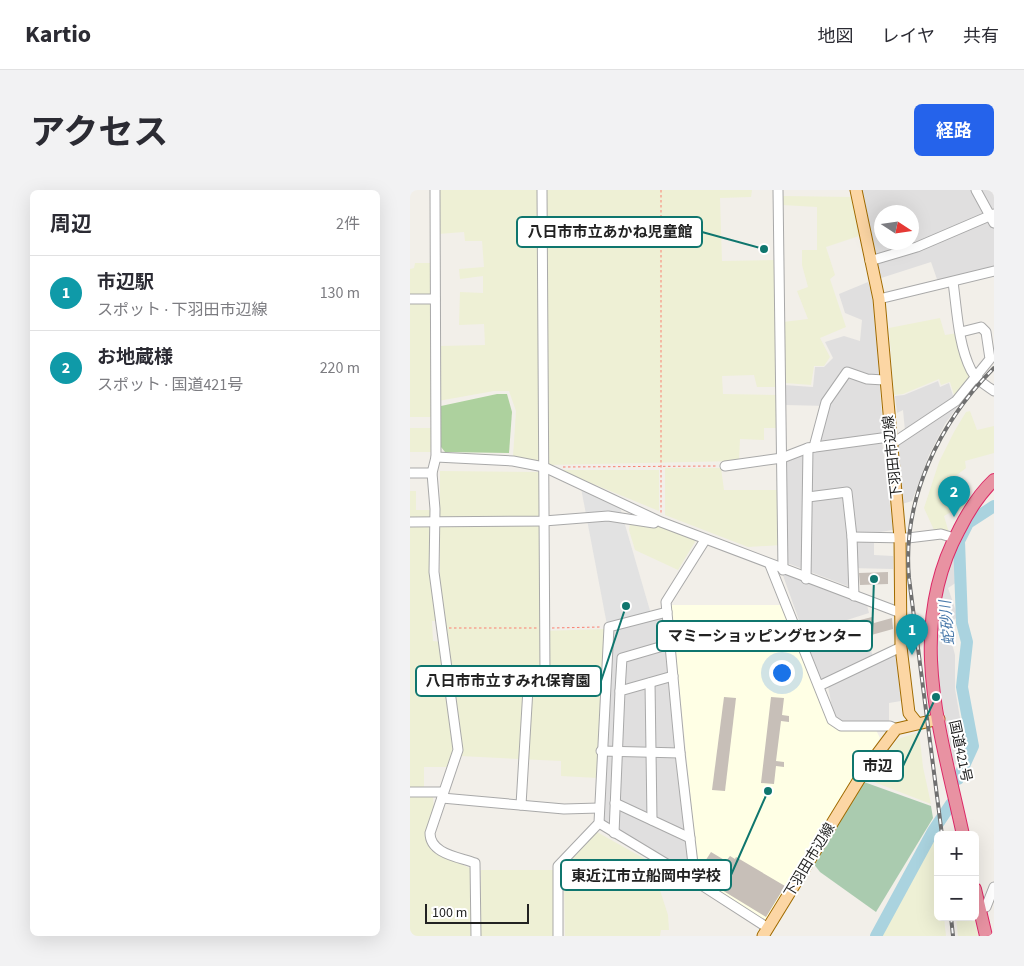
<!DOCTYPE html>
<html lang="ja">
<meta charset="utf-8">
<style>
:root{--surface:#fff;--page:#f2f2f3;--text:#2b2b33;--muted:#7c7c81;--line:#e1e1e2;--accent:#2563eb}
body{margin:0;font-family:"Source Sans 3","Noto Sans JP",sans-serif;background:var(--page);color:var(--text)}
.controls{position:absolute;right:15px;bottom:15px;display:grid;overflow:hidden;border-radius:8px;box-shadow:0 5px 20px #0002}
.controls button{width:45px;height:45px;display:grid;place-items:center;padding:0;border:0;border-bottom:1px solid var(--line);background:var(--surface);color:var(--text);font:25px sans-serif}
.compass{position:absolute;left:464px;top:15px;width:45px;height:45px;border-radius:50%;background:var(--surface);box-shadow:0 5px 20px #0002;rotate:102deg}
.scale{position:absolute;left:15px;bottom:12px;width:104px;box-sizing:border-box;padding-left:5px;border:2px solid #222;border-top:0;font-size:14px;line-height:18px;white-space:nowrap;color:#222;-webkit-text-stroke:4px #fff;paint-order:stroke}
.you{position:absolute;left:371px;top:482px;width:18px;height:18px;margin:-12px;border:4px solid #fff;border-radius:50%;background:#1a73e8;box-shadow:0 0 0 8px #1a73e833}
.badge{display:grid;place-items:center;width:32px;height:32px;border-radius:50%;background:var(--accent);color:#fff;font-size:16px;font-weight:700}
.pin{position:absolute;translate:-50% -41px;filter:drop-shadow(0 1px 2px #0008)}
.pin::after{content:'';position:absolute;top:26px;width:18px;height:15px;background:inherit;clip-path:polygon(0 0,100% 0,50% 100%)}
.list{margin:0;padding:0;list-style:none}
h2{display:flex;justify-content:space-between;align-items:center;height:65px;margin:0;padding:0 20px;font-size:21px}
h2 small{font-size:16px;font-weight:400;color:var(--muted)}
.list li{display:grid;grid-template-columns:32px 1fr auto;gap:15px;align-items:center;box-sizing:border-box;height:75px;padding:0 20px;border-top:1px solid var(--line)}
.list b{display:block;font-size:19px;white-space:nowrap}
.list p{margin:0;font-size:16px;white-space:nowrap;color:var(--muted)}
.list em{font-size:16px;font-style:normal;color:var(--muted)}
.map{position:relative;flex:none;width:584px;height:746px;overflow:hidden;border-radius:8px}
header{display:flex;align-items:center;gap:30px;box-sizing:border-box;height:70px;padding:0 25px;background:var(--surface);border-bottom:1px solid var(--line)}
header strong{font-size:24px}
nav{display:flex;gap:28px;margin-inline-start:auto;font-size:18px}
.intro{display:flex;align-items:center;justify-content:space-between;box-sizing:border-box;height:120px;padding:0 30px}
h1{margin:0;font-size:35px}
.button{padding:12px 22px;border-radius:8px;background:var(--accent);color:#fff;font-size:18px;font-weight:700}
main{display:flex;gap:30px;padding:0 30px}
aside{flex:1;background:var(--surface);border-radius:8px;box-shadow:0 5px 20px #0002}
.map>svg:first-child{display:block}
</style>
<header>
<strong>Kartio</strong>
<nav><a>地図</a><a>レイヤ</a><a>共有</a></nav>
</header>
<div class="intro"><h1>アクセス</h1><a class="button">経路</a></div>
<main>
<aside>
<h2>周辺<small>2件</small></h2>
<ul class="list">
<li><span class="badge" style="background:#0f9aa8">1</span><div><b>市辺駅</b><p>スポット · 下羽田市辺線</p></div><em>130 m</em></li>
<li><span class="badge" style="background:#0f9aa8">2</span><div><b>お地蔵様</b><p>スポット · 国道421号</p></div><em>220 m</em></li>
</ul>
</aside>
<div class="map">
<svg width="584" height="746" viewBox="0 0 584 746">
<rect width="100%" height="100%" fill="#f2efe9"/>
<g fill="#e0dfdf" fill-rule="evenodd">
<path d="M452,0H584V79L528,92L521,72L468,89ZM472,22H502V52H472Z"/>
<polygon points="458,92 464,109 473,244 411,252 410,248 418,216 375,215 374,195 403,197 405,177 414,177 423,168 415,152 434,146 450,151 452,130 435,123 429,104"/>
<polygon points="528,191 530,197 539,193 544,209 495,241 493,220 487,223 485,206 494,205"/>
<polygon points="550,213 535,234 519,265 502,311 492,314 488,252"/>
<polygon points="472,251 483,340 464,343 464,365 483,366 483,379 440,378 440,397 377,373 375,271 400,262"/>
<polygon points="546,359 547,392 538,398 548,427 537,434 545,465 545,499 554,551 551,556 554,569 544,575 525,475 529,409 535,380"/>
<polygon points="370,377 456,411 459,423 437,430 444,458 459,453 463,467 411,492"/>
<polygon points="254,425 282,684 192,633 201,440"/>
<polygon points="486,463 491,511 479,513 479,531 430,533 424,528 418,496"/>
</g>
<polygon fill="#ffffe5" points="261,415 372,415 427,540 466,540 470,548 355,732 289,689"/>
<g fill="#eef0d5">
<polygon points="27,0 129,0 130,274 103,266 106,221 99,201 84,201 28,211 29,156 75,155 74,134 49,135 50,102 73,103 73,86 50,89 49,79 74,77 72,51 55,51 54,42 28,44"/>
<polygon points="135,0 342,0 341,7 310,8 312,71 367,70 368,197 347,197 344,185 312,186 313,204 368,205 368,238 354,238 354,250 330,249 329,271 136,275"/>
<polygon points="373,6 443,7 449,46 416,57 425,85 420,89 436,137 410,148 420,167 414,176 404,176 401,195 375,193 373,132 398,129 387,101 398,97 392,75 392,60 407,60 407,17 372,15"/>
<polygon points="5,73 21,73 21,106 0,107 0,79 4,78"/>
<polygon points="0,113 20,113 21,227 0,227"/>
<polygon points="530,128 535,145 548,143 563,188 545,208 540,192 531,195 529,189 493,204 484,205 479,138"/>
<polygon points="560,221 567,240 584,236 584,263 555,271 556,278 543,288 559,309 552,320 541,322 534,326 539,343 524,340 514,318 529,272 544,242 556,222"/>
<polygon points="0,238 22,238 21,262 0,262"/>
<polygon points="255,278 311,278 314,300 369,300 371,355 338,357 255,325"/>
<polygon points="149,280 249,280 249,321"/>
<polygon points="30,281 131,282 131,441 195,439 188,588 151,586 151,571 50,566 30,395"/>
<polygon points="0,301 6,301 6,320 21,320 30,431 22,431 23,451 32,452 45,560 39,577 14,577 14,598 0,598"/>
<polygon points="222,318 288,347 268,380 225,360 219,340"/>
<polygon points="509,542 513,577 521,614 456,589 488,549"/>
<polygon points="0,606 23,606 24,621 18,642 18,655 22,661 62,679 62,746 0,746"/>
<polygon points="187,642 235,669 233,693 248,694 258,725 259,740 251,740 250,746 155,746 154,695 163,694 163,667"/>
<polygon points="524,647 528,677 528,727 534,727 536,746 468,746"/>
<rect x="71" y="680" width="73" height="66"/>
<polygon points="546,727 564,727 568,746 548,746"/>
</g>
<polygon fill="#add19e" points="87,204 97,204 102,222 99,263 35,262 31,257 31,216"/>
<polygon fill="#aacbaf" points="454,592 521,616 523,628 466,722 410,682 403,673"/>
<polygon fill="#e2e2e2" points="171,298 209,314 241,424 197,435"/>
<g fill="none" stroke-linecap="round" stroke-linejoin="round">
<g stroke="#aad3df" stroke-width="12">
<polyline points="548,589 563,556 552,497 557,452 552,433 549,351 558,333 584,316"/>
<polyline points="466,746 523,641 541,614"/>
</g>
</g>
<g fill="#c7bfb8">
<polygon points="478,382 478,394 450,395 449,383"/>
<polygon points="462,427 464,433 482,428 483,439 454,447 450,430"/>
<polygon points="314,507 326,508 315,601 302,600"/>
<polygon points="361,507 374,508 372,525 379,526 379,532 371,531 366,571 374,572 374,577 366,576 364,594 351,593"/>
<polygon points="301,662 316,671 320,666 325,669 326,667 375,696 356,727 302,694 306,688 290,679"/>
</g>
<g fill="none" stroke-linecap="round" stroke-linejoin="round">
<defs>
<g id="minor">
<path d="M25,0L26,267L22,283L25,319L24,382L48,560L20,643C20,664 49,667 65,673L66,746"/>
<polyline points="368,0 373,380"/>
<polyline points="566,0 584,33"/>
<polyline points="460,71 507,57 584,24"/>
<path d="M543,92C547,120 548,154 561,180C566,189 575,195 584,201"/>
<polyline points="0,109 25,109"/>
<polyline points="469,109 584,81"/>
<polyline points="480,255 546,211 580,169 576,142 571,137 551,142"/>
<polyline points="404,257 416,212 437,182 457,189 474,190"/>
<polyline points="26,267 103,271 134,277 251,332 491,423"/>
<polyline points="315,276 372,268 398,258 479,247"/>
<polyline points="0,283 22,283"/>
<polyline points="398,307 437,302 442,347 444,406"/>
<polyline points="0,332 134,331 198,326 244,333"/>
<polyline points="442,347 498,348 531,344 544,348"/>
<polyline points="360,375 422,530 431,536 480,536 486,539"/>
<polyline points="396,389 398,258"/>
<polyline points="240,493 242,630"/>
<polyline points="409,496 491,457"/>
<polyline points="210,501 212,468 260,454"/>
<polyline points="191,561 270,563"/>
<polyline points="0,602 33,602"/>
<polyline points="32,608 154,619 189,618"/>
<polyline points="205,613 280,648"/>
<polyline points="111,615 119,482 135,484 132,0"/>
<polyline points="189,633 285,691 358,738"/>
<polyline points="204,643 210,501 263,486"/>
<polyline points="285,691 270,563 256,412 295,350"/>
<polyline points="569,719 576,717 584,697"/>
<polyline points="148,746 148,676 189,633 199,437 257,422"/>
</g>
<g id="major">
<polyline points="446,0 469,109 490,348 491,457 499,523 507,533"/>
<polyline points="353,746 453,583 486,539 529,529"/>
</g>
<g id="highway">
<path d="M553,645C531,542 495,440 549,340C558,322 569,304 584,290"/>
<polyline points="565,699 576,746"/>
</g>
</defs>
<use href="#minor" stroke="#a9a9a9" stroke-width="11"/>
<use href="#major" stroke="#a06b00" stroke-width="13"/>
<use href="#highway" stroke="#dc2a67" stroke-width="14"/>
<g stroke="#fa8072" stroke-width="1" stroke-dasharray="2.5 2.5" stroke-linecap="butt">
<polyline points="251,0 251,324"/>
<polyline points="153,277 307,276"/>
<polyline points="39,438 128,438"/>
<polyline points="142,438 190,437"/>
</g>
<use href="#minor" stroke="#fff" stroke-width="9"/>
<use href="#major" stroke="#fcd6a4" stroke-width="11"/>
<use href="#highway" stroke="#e892a2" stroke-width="12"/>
<defs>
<g id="rail">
<path d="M532,645L499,388C492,309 529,233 584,178"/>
<polyline points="541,727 543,746"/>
</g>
</defs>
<use href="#rail" stroke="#707070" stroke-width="4"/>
<use href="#rail" stroke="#fff" stroke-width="2" stroke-dasharray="5.5" stroke-linecap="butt"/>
</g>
<g text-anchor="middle" stroke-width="4" stroke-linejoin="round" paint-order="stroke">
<g font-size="14" fill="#222" stroke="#fff">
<text transform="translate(482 267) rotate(-96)" y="5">下羽田市辺線</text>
<text transform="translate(551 561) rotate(78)" y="5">国道421号</text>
<text transform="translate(399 670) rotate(-59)" y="5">下羽田市辺線</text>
</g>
<g font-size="15" font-style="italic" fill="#4a7aab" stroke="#fff">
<text transform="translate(537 433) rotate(-95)" y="5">蛇砂川</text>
</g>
</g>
<path fill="none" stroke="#0f766e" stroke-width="2" d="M354 59L292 42M464 389L462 446M216 416L191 491M526 507L493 576M358 601L321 685"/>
<g fill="#0f766e" stroke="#fff" stroke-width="2">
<circle cx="354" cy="59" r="5"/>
<circle cx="464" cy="389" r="5"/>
<circle cx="216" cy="416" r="5"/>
<circle cx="526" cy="507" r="5"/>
<circle cx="358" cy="601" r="5"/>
</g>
<g fill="#fff" stroke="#0f766e" stroke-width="2">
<rect x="107" y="27" width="185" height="30" rx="5"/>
<rect x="247" y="431" width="215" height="30" rx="5"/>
<rect x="6" y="476" width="185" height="30" rx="5"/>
<rect x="443" y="561" width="50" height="30" rx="5"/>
<rect x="151" y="670" width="170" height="30" rx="5"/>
</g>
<g font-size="15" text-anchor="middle" font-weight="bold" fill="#222">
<text x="200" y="47">八日市市立あかね児童館</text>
<text x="355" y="451">マミーショッピングセンター</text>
<text x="98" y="496">八日市市立すみれ保育園</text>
<text x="468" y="581">市辺</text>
<text x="236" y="691">東近江市立船岡中学校</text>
</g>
</svg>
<div class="controls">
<button>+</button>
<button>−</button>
</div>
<svg class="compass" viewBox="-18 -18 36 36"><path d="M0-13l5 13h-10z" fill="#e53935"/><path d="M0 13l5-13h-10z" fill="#7c7c81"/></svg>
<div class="scale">100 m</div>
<div class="you"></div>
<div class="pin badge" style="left:502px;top:465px;background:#0f9aa8">1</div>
<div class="pin badge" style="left:544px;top:327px;background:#0f9aa8">2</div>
</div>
</main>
